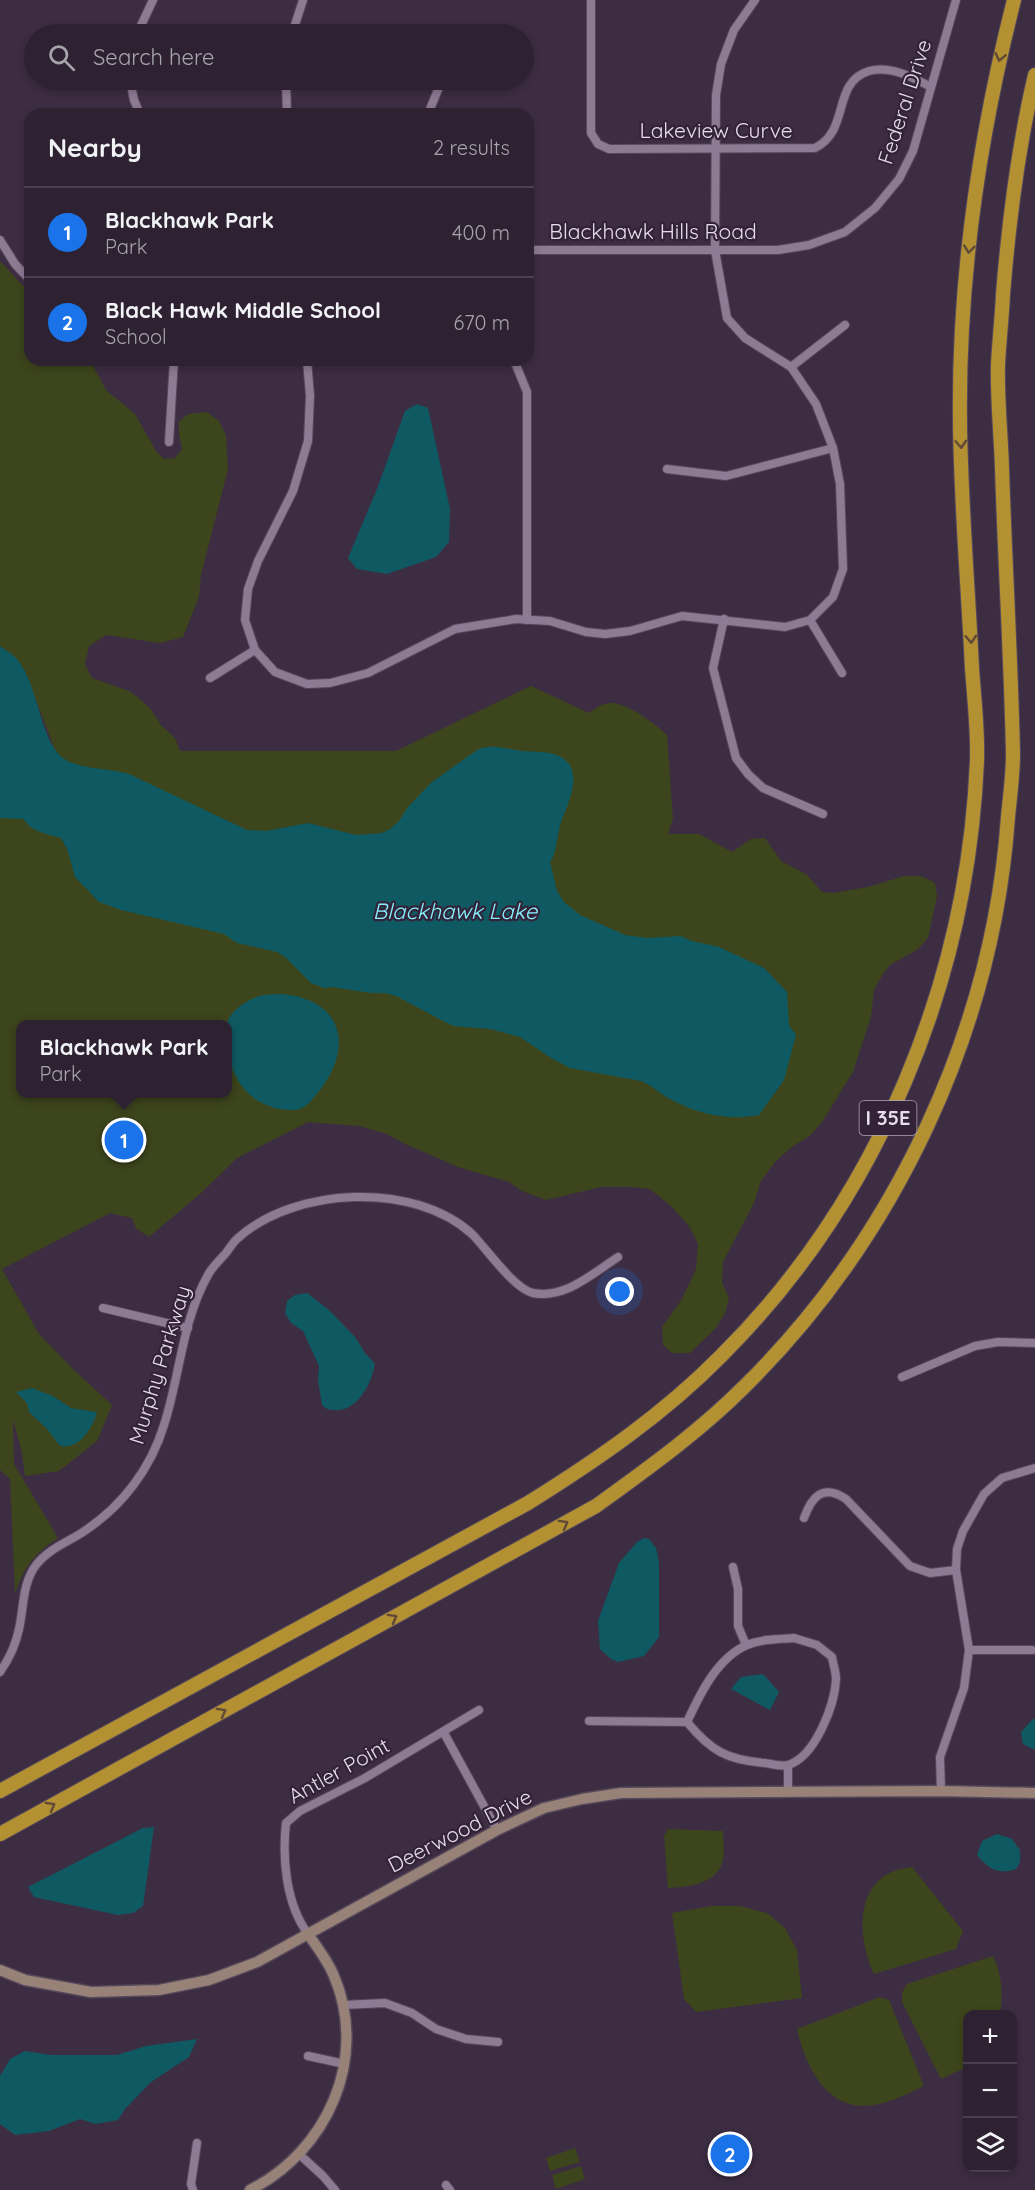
<!DOCTYPE html>
<meta charset="utf-8">
<style>
:root{--surface:#2e2232;--page:#362a3a;--text:#f1f3f6;--muted:#a7a4ac;--line:#493f4d;--accent:#1a73e8}
body{margin:0;font-family:Quicksand,sans-serif;background:var(--page);color:var(--text)}
.controls{position:absolute;right:18px;bottom:18px;display:grid;overflow:hidden;border-radius:12px;box-shadow:0 3px 9px #0003}
.controls button{width:54px;height:54px;display:grid;place-items:center;padding:0;border:0;border-bottom:2px solid var(--line);background:var(--surface);color:var(--text);font:30px sans-serif}
.you{position:absolute;left:620px;top:1292px;width:21px;height:21px;margin:-15px;border:4px solid #fff;border-radius:50%;background:#1a73e8;box-shadow:0 0 0 9px #1a73e833}
.badge{display:grid;place-items:center;width:39px;height:39px;border-radius:50%;background:var(--accent);color:#fff;font-size:20px;font-weight:700}
.pin{position:absolute;translate:-50% -50%;border:3px solid #fff;box-shadow:0 2px 6px #0006}
.popup{position:absolute;left:16px;top:1020px;width:216px;height:78px;box-sizing:border-box;display:grid;place-content:center;border-radius:12px;background:var(--surface);filter:drop-shadow(0 2px 4px #0005);font-size:20px;white-space:nowrap;color:var(--muted)}
.popup b{font-size:22px;color:var(--text)}
.popup::after{content:'';position:absolute;left:50%;top:100%;margin-left:-12px;border:12px solid transparent;border-top-color:var(--surface)}
.list{margin:0;padding:0;list-style:none}
h2{display:flex;justify-content:space-between;align-items:center;height:78px;margin:0;padding:0 24px;font-size:26px}
h2 small{font-size:20px;font-weight:400;color:var(--muted)}
.list li{display:grid;grid-template-columns:39px 1fr auto;gap:18px;align-items:center;box-sizing:border-box;height:90px;padding:0 24px;border-top:2px solid var(--line)}
.list b{display:block;font-size:22px;white-space:nowrap}
.list p{margin:0;font-size:20px;white-space:nowrap;color:var(--muted)}
.list em{font-size:20px;font-style:normal;color:var(--muted)}
.icon{flex:none;width:33px;height:33px;fill:none;stroke:currentColor;stroke-width:2;stroke-linecap:round;stroke-linejoin:round}
.map{position:relative;flex:none;width:1035px;height:2190px;overflow:hidden}
.search{position:absolute;background:var(--surface);box-shadow:0 3px 9px #0003;left:24px;top:24px;width:510px;height:66px;display:flex;align-items:center;gap:15px;box-sizing:border-box;padding:0 21px;border-radius:33px;color:var(--muted);font-size:22px}
.panel{position:absolute;background:var(--surface);box-shadow:0 3px 9px #0003;left:24px;top:108px;width:510px;height:258px;border-radius:18px}
.map>svg:first-child{display:block}
</style>
<div class="map">
<svg width="1035" height="2190" viewBox="0 0 1035 2190">
<rect width="100%" height="100%" fill="#3d2d43"/>
<g fill="#3d451c" fill-rule="evenodd">
<path d="M0,261L30,293V360H90L106,390L135,414L156,451L164,459L175,458L182,449L179,435V422L188,414L207,412L219,421L226,435L228,469L201,575L199,597L183,637L160,643L106,635L89,646L85,664L92,678L129,691L140,699L150,708L161,725L175,738L180,751H396L531,686L589,713C596,708 601,704 610,703C626,702 656,724 667,735L673,819L668,834H699L732,852L751,839L765,838L781,861L806,874L822,892L833,893L868,887L904,876H921L935,883L937,896L928,938L918,949L890,965L883,974L874,990L871,1017L853,1072L822,1122L810,1136L793,1146L775,1162L761,1181L754,1203L723,1262L722,1283L729,1298L725,1313L716,1328L690,1353H672L663,1345L662,1327L682,1299L696,1269L698,1244L689,1226L671,1206L650,1189L632,1187H601L546,1200L522,1191L509,1182L458,1167L403,1143L387,1134L359,1126L308,1122L237,1158L201,1193L149,1237L136,1228L132,1218L110,1213L2,1269L39,1334L75,1371L112,1405L97,1441L59,1471L25,1476L22,1453L13,1419L14,1464L58,1538C33,1555 25,1565 15,1594L10,1479L0,1470V751L55,750L25,672L15,657L0,646ZM21,1024H228V1094H21Z"/>
<path d="M668,1829L723,1831C723,1841 725,1851 723,1860C718,1884 688,1887 668,1888L664,1836Z"/>
<path d="M912,1867L963,1931L956,1949L874,1974C859,1942 853,1887 894,1871C899,1869 906,1868 912,1867Z"/>
<polygon points="711,1906 740,1906 767,1913 785,1928 797,1950 802,1998 696,2012 684,1999 672,1913"/>
<path d="M993,1956C1002,1974 1003,1995 1000,2014H968L967,2067L941,2079L902,2002V1993L907,1984Z"/>
<path d="M880,1997L889,2000L924,2086C905,2095 884,2106 862,2106C823,2105 804,2061 797,2029Z"/>
<polygon points="575,2148 580,2162 550,2171 546,2158"/>
<polygon points="581,2166 585,2179 556,2189 552,2175"/>
</g>
<g fill="#0f5a62">
<polygon points="417,404 428,408 450,509 449,542 436,557 387,574 357,569 348,558 377,489 405,411"/>
<path d="M0,646C5,650 11,653 15,657C39,681 39,744 66,760C84,770 109,768 129,774L247,830L266,831L308,823L356,835L382,833L390,829L399,821L408,807L432,782L477,750C492,743 506,749 522,751C533,752 548,751 559,756C586,769 568,803 561,822C557,834 557,853 550,862L557,891L564,902L580,915L625,935L647,938L680,936L692,941L719,947L764,968L787,992L789,1025L796,1035L784,1080L759,1115C726,1121 697,1114 668,1098C659,1093 652,1085 641,1081L570,1068L551,1058L520,1037L490,1029L454,1026L443,1021L396,996L385,993H371L331,987L324,988L311,983L285,957L277,952L237,943L224,934L121,910L99,902L75,877L67,849L61,838C49,834 30,832 24,819L0,818Z"/>
<path d="M283,994C348,1001 353,1053 315,1096C309,1104 303,1110 293,1110C254,1111 228,1080 228,1043C228,1037 227,1030 227,1024C229,1011 250,997 264,995C270,994 277,994 283,994Z"/>
<path d="M307,1293L329,1310L355,1337L365,1353L375,1364C371,1384 358,1412 334,1410C329,1410 326,1409 322,1405L318,1380L319,1366L303,1331L291,1323L285,1313L287,1301L295,1295Z"/>
<path d="M32,1388L53,1396L71,1408L97,1412C93,1428 79,1450 60,1446L47,1429L29,1412L27,1403L16,1392Z"/>
<polygon points="644,1538 649,1539 656,1548 659,1563 659,1637 644,1656 618,1662 611,1659 600,1649 598,1621 619,1563 637,1542"/>
<polygon points="763,1674 779,1692 770,1710 731,1689 741,1677"/>
<polygon points="1033,1719 1035,1719 1035,1750 1023,1744 1021,1732"/>
<polygon points="154,1827 143,1906 133,1913 118,1915 34,1897 28,1887 143,1828"/>
<path d="M997,1834L1012,1839L1020,1850V1862L1016,1869C998,1875 989,1869 977,1855L982,1841Z"/>
<polygon points="197,2039 189,2057 151,2082 125,2109 118,2120 95,2124 80,2119 49,2131 15,2135 0,2124 0,2076 10,2059 25,2051 50,2055 117,2055 146,2046"/>
</g>
<g fill="none" stroke-linecap="round" stroke-linejoin="round">
<defs>
<g id="street">
<path d="M591,0V133L598,144L609,149L815,148C851,130 831,83 869,71C890,65 912,77 931,87"/>
<polyline points="137,34 153,0"/>
<polyline points="292,34 303,0"/>
<polyline points="452,34 453,29"/>
<polyline points="130,80 134,100 140,114"/>
<polyline points="286,80 287,114"/>
<polyline points="428,114 442,80"/>
<polyline points="0,240 15,264 30,280"/>
<polyline points="528,250 778,250 809,245 845,232 875,208 899,179 913,151 956,0"/>
<polyline points="307,360 310,396 308,441 293,491 258,561 248,589 245,620 255,650 275,672 307,684 330,683 368,673 455,629 516,619 550,621 586,632 605,634 630,631 682,616 785,627 810,620 833,597 843,569 840,484 833,448 816,404 791,367 745,338 727,318 715,250 716,95 721,64 734,30 755,0"/>
<polyline points="514,360 527,392 527,620"/>
<polyline points="791,367 845,325"/>
<polyline points="169,442 174,360"/>
<polyline points="667,469 726,476 833,448"/>
<polyline points="724,619 713,668 736,758 748,774 763,788 823,814"/>
<polyline points="810,620 842,673"/>
<polyline points="210,678 255,650"/>
<polyline points="103,1308 188,1328"/>
<polyline points="902,1377 975,1346 998,1342 1035,1343"/>
<path d="M804,1518C812,1496 823,1484 846,1499L910,1566L930,1573L956,1570"/>
<polyline points="733,1567 738,1589 738,1626 746,1645"/>
<path d="M794,1638L817,1645L832,1657C833,1664 836,1672 836,1679C835,1705 815,1757 788,1765C782,1767 772,1764 765,1763C727,1760 711,1751 687,1722C700,1694 717,1658 747,1645C762,1639 778,1639 794,1638Z"/>
<polyline points="969,1650 1032,1650"/>
<path d="M0,1672C9,1659 16,1644 19,1629C24,1607 22,1584 36,1565C49,1548 69,1542 86,1530C123,1505 151,1468 164,1425C180,1376 182,1321 208,1275C212,1267 220,1260 226,1253C230,1248 233,1242 238,1238C295,1187 414,1181 472,1234C486,1248 514,1289 533,1293C565,1299 592,1274 618,1257"/>
<polyline points="589,1721 687,1722"/>
<polyline points="444,1733 497,1830"/>
<polyline points="788,1765 788,1793"/>
<polyline points="941,1791 940,1757 964,1688 969,1650 956,1570 957,1549 963,1531 984,1494 1002,1478 1035,1468"/>
<path d="M308,1934C286,1904 282,1859 286,1823L300,1811L365,1778L479,1710"/>
<polyline points="343,2005 385,2003 412,2013 436,2029 466,2039 498,2042"/>
<polyline points="308,2056 345,2064"/>
<polyline points="299,2154 323,2176 335,2190"/>
<polyline points="446,2185 450,2190"/>
<polyline points="193,2190 191,2184 197,2143"/>
</g>
<g id="secondary">
<polyline points="0,1970 25,1980 91,1992 159,1990 209,1980 257,1962 497,1830 544,1808 582,1799 621,1793 941,1791 1035,1793"/>
<path d="M250,2190C327,2151 369,2059 334,1976C328,1961 317,1947 308,1934"/>
</g>
<g id="highway">
<path d="M0,1791L528,1503C597,1460 664,1414 721,1356C879,1199 968,981 977,760C978,729 974,698 972,668C968,586 961,505 960,424C958,281 979,138 1014,0"/>
<path d="M0,1834L596,1506C647,1469 699,1432 744,1387C896,1237 993,1030 1008,817C1010,796 1013,775 1013,754C1011,659 1005,563 1002,468C1001,434 997,399 998,365C999,342 1002,318 1003,294C1009,220 1018,147 1035,75"/>
</g>
</defs>
<use href="#street" stroke="#56495b" stroke-width="10"/>
<use href="#secondary" stroke="#56495b" stroke-width="13"/>
<use href="#highway" stroke="#56495b" stroke-width="16"/>
<use href="#street" stroke="#8d7b94" stroke-width="8"/>
<use href="#secondary" stroke="#988177" stroke-width="10"/>
<use href="#highway" stroke="#b39032" stroke-width="14"/>
</g>
<defs><path id="oneway-chevron" d="M-2-3.5L2.5 0L-2 3.5" fill="none" stroke-width="1.6" stroke-linecap="round" stroke-linejoin="round" transform="scale(1.5)"/></defs>
<g stroke="#604936">
<use href="#oneway-chevron" transform="translate(1000 57) rotate(102)"/>
<use href="#oneway-chevron" transform="translate(969 249) rotate(96)"/>
<use href="#oneway-chevron" transform="translate(961 444) rotate(87)"/>
<use href="#oneway-chevron" transform="translate(971 639) rotate(87)"/>
<use href="#oneway-chevron" transform="translate(564 1524) rotate(-29)"/>
<use href="#oneway-chevron" transform="translate(393 1618) rotate(-29)"/>
<use href="#oneway-chevron" transform="translate(222 1712) rotate(-29)"/>
<use href="#oneway-chevron" transform="translate(51 1806) rotate(-29)"/>
</g>
<g text-anchor="middle" stroke-width="4.5" stroke-linejoin="round" paint-order="stroke">
<rect fill="#332338" stroke="#b0a4b5" stroke-width="1.5" x="859.5" y="1101" width="57" height="34" rx="4.5"/>
<g font-size="20" font-weight="bold" fill="#e6dcea">
<text x="888" y="1125">I 35E</text>
</g>
<g font-size="21" fill="#e6dcea" stroke="#332338">
<text transform="translate(905 102) rotate(-72)" y="7">Federal Drive</text>
<text x="716" y="138">Lakeview Curve</text>
<text x="653" y="239">Blackhawk Hills Road</text>
<text transform="translate(160 1365) rotate(-73)" y="7">Murphy Parkway</text>
<text transform="translate(339 1771) rotate(-29)" y="7">Antler Point</text>
<text transform="translate(460 1831) rotate(-27)" y="7">Deerwood Drive</text>
</g>
<g font-size="22" font-style="italic" fill="#87f0fd" stroke="#332338">
<text x="455" y="919">Blackhawk Lake</text>
</g>
</g>
</svg>
<div class="controls">
<button>+</button>
<button>−</button>
<button><svg class="icon" aria-label="layers" viewBox="0 0 24 24"><path d="M12 4l9 5-9 5-9-5zM3 14l9 5 9-5"/></svg></button>
</div>
<div class="you"></div>
<div class="pin badge" style="left:124px;top:1140px">1</div>
<div class="popup"><b>Blackhawk Park</b>Park</div>
<div class="pin badge" style="left:730px;top:2154px">2</div>
<div class="search"><svg class="icon" aria-label="search" viewBox="0 0 24 24"><circle cx="10" cy="10" r="6"/><path d="M15 15l6 6"/></svg>Search here</div>
<section class="panel">
<h2>Nearby<small>2 results</small></h2>
<ul class="list">
<li><span class="badge">1</span><div><b>Blackhawk Park</b><p>Park</p></div><em>400 m</em></li>
<li><span class="badge">2</span><div><b>Black Hawk Middle School</b><p>School</p></div><em>670 m</em></li>
</ul>
</section>
</div>
